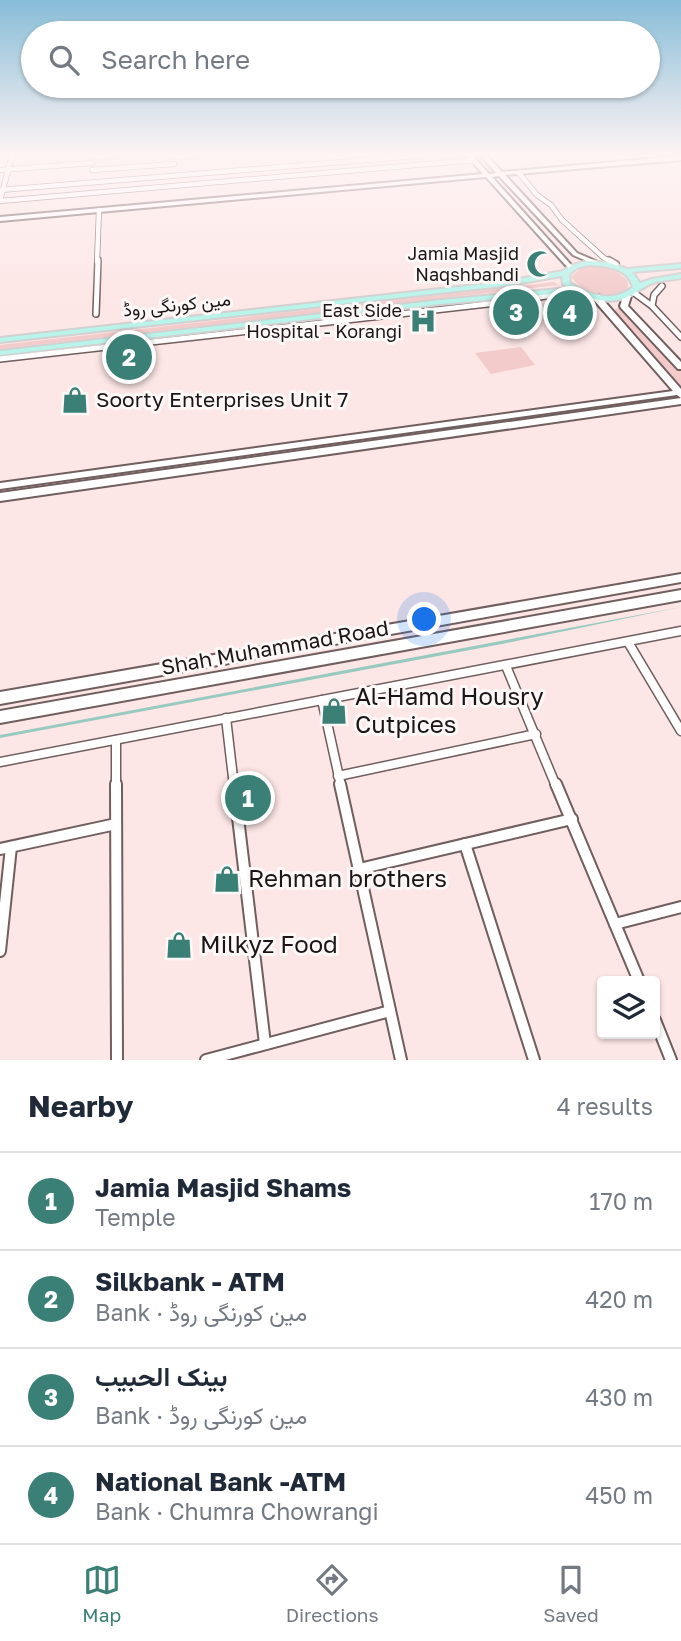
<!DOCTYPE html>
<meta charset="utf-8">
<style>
:root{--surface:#fff;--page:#f6f6f7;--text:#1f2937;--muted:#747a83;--line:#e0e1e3;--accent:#3a8076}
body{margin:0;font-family:"Golos Text",Vazirmatn,sans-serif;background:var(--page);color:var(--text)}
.controls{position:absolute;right:21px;bottom:21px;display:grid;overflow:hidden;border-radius:7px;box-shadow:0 2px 5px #0004}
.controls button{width:63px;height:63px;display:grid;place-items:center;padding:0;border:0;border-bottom:2px solid var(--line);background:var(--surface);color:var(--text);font:35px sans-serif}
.you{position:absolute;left:425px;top:620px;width:24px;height:24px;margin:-18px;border:5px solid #fff;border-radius:50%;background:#1a73e8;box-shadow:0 0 0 10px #1a73e833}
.badge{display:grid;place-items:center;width:46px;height:46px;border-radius:50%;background:var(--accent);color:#fff;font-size:23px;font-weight:700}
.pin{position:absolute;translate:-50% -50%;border:4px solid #fff;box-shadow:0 2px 7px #0006}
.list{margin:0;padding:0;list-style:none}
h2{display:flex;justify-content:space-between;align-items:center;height:91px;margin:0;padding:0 28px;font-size:30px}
h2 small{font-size:23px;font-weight:400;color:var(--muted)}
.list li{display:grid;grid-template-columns:46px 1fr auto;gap:21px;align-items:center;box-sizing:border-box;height:98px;padding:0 28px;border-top:2px solid var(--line)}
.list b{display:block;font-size:26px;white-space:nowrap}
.list p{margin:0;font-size:23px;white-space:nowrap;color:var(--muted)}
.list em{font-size:23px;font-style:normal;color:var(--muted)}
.icon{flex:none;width:38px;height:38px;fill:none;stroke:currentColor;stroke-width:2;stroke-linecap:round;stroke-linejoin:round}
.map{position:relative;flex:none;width:681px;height:1060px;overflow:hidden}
.search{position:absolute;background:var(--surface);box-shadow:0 2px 5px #0004;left:21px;right:21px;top:21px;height:77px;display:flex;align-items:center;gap:18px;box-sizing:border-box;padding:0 24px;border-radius:38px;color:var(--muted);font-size:26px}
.sheet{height:483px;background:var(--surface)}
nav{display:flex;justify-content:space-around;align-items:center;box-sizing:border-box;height:98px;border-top:2px solid var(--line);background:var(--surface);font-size:19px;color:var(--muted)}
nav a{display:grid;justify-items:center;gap:4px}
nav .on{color:var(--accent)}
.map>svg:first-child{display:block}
</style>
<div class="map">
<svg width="681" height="1060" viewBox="0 0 681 1060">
<rect width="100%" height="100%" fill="#fde6e6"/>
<g fill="#f3cbcb">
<path d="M583,267C600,265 618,268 628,282V289C614,302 579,292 571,276Z"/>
<polygon points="554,282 558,285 0,349 0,345"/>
<polygon points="617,308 626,310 681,370 681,386 613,312"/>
<polygon points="521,347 535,365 491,374 475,353"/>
</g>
<polygon fill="#98cac1" points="681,607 502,644 0,738 0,735"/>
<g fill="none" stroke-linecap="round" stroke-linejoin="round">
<defs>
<g id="street-far3">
<polyline points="93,157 119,155"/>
<polyline points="174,157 201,155"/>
<polyline points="0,170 92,163"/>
<polyline points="92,170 174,164"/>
<polyline points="519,173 537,195 551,205 562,220 604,258 612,262"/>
<polyline points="0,190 427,155"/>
<polyline points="0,201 474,160"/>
<polyline points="0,201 12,155"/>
<polyline points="97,262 99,210"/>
</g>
<g id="street-far2">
<polyline points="609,260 616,264"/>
<polyline points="662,286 654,295 652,306 681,337"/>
<polyline points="633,292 652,306"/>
<polyline points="96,314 98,260"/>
<polyline points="0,359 515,301 577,291"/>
</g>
<g id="street-far1">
<polyline points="628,642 681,731"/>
<polyline points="506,666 556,786"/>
<polyline points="322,700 341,786"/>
<polyline points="226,718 234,786"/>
<polyline points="116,740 116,786"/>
<polyline points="0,762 681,631"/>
<polyline points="338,776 536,734"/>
</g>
<g id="street">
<polyline points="116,784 117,1060"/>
<polyline points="234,784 265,1044"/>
<polyline points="340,784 401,1060"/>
<polyline points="556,784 639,981"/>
<polyline points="465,844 534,1060"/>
<polyline points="0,849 116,824"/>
<polyline points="359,869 572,819"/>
<polyline points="615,924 681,907"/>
<polyline points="0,951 11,847"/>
<polyline points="655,1020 671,1060"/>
<polyline points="206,1060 390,1011"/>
</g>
<g id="secondary">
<polygon points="466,155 472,155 489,174 496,173 480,155 486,155 502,172 681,156 681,160 505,175 577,253 598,262 599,263 596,265 573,255 499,176 492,177 573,267 574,268 571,270 569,269 486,177 0,221 0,217 483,174"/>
<polygon points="624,294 631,296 628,306 681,362 681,369 678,369 621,308 620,306"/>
<polygon points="593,295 599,295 681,389 681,398 677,395 0,489 0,483 673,391 593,299"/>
<polygon points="681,398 681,404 0,501 0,493"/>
<polygon points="681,574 681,582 0,704 0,692"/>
<polygon points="681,590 681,600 0,723 0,711"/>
</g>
<path id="primary" d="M588,261L610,263L627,269L681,264V268L632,272L640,283L652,279L681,274V278C672,280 662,280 653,283C644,286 638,292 629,296C612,305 591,300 575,292L441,304L0,355V351L441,300L569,288L563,284L562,276L503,286L0,342V338L503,282L563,271L573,265ZM588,265C605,266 628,267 633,287C614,303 590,296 570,283L569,274L577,268Z"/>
</defs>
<use href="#street-far3" stroke="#715e5e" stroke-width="6"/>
<use href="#street-far2" stroke="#715e5e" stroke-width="8"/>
<use href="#street-far1" stroke="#715e5e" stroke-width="11"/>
<use href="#street" stroke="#715e5e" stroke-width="14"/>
<use href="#secondary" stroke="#715e5e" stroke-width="4"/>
<use href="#primary" stroke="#d2d0d0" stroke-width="4"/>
<use href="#street-far3" stroke="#fff" stroke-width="4.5"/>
<use href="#street-far2" stroke="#fff" stroke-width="5"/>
<use href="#street-far1" stroke="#fff" stroke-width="8"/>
<use href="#street" stroke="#fff" stroke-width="10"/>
<use href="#secondary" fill="#fff" fill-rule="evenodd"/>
<use href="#primary" fill="#b9f4eb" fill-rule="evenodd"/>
</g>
<linearGradient id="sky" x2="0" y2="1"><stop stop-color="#88bdd8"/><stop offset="0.51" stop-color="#fef4f4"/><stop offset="1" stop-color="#fef4f4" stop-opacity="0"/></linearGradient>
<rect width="681" height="303" fill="url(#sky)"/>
<defs>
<symbol id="mosque-bare" viewBox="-9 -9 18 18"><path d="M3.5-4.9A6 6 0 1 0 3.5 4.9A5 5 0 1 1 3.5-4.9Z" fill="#3a8076" stroke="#fdf8f8" stroke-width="2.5" paint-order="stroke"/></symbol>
<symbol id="hospital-bare" viewBox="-9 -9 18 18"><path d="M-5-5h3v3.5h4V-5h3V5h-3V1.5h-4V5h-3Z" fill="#3a8076" stroke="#fdf8f8" stroke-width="2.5" paint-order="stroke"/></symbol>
<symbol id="shop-bare" viewBox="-9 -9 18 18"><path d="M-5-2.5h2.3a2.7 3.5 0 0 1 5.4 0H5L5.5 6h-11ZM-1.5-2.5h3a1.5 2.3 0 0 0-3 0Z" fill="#3a8076" stroke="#fdf8f8" stroke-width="2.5" paint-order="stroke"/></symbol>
</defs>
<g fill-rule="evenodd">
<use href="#mosque-bare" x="521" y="245" width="38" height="38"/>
<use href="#hospital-bare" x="404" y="302" width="38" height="38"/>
<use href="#shop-bare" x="56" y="381" width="38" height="38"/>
<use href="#shop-bare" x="315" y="692" width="38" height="38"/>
<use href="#shop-bare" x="208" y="860" width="38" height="38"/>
<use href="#shop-bare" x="160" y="926" width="38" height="38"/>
</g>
<g text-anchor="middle" stroke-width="6" stroke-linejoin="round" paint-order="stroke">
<g font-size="18" fill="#1d1515" stroke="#fdf8f8" text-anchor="end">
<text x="519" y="260">Jamia Masjid<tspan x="519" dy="21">Naqshbandi</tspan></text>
<text x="402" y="317">East Side<tspan x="402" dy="21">Hospital - Korangi</tspan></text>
</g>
<g font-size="18" fill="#1d1515" stroke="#fdf8f8">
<text transform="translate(177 305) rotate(-6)" y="6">مین کورنگی روڈ</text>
</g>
<g font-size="21" fill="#1d1515" stroke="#fdf8f8" text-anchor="start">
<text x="96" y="407">Soorty Enterprises Unit 7</text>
</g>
<g font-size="21" fill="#1d1515" stroke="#fdf8f8">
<text transform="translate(275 648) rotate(-10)" y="7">Shah Muhammad Road</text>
</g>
<g font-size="24" fill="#1d1515" stroke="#fdf8f8" text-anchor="start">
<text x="355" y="705">Al-Hamd Housry<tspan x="355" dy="28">Cutpices</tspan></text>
<text x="248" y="887">Rehman brothers</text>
<text x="200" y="953">Milkyz Food</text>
</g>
</g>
</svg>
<div class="controls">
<button><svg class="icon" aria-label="layers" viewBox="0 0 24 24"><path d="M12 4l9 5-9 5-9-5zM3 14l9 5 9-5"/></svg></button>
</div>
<div class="you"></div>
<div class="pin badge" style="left:248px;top:798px">1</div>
<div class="pin badge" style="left:129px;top:357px">2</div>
<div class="pin badge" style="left:516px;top:312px">3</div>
<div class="pin badge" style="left:570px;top:313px">4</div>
<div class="search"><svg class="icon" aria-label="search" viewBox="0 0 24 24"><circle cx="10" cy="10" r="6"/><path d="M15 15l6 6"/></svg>Search here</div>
</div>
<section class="sheet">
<h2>Nearby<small>4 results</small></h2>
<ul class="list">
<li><span class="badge">1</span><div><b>Jamia Masjid Shams</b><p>Temple</p></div><em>170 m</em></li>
<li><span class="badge">2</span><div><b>Silkbank - ATM</b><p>Bank · مین کورنگی روڈ</p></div><em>420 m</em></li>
<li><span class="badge">3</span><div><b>بينک الحبيب</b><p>Bank · مین کورنگی روڈ</p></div><em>430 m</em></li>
<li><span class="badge">4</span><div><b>National Bank -ATM</b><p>Bank · Chumra Chowrangi</p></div><em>450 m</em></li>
</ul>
</section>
<nav>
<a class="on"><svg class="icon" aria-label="map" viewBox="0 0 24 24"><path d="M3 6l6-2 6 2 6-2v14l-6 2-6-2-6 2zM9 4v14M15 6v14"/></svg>Map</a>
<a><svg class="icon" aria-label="directions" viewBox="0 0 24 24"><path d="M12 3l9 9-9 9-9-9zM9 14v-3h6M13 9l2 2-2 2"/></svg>Directions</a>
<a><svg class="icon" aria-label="saved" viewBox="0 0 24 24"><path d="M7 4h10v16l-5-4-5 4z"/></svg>Saved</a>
</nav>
